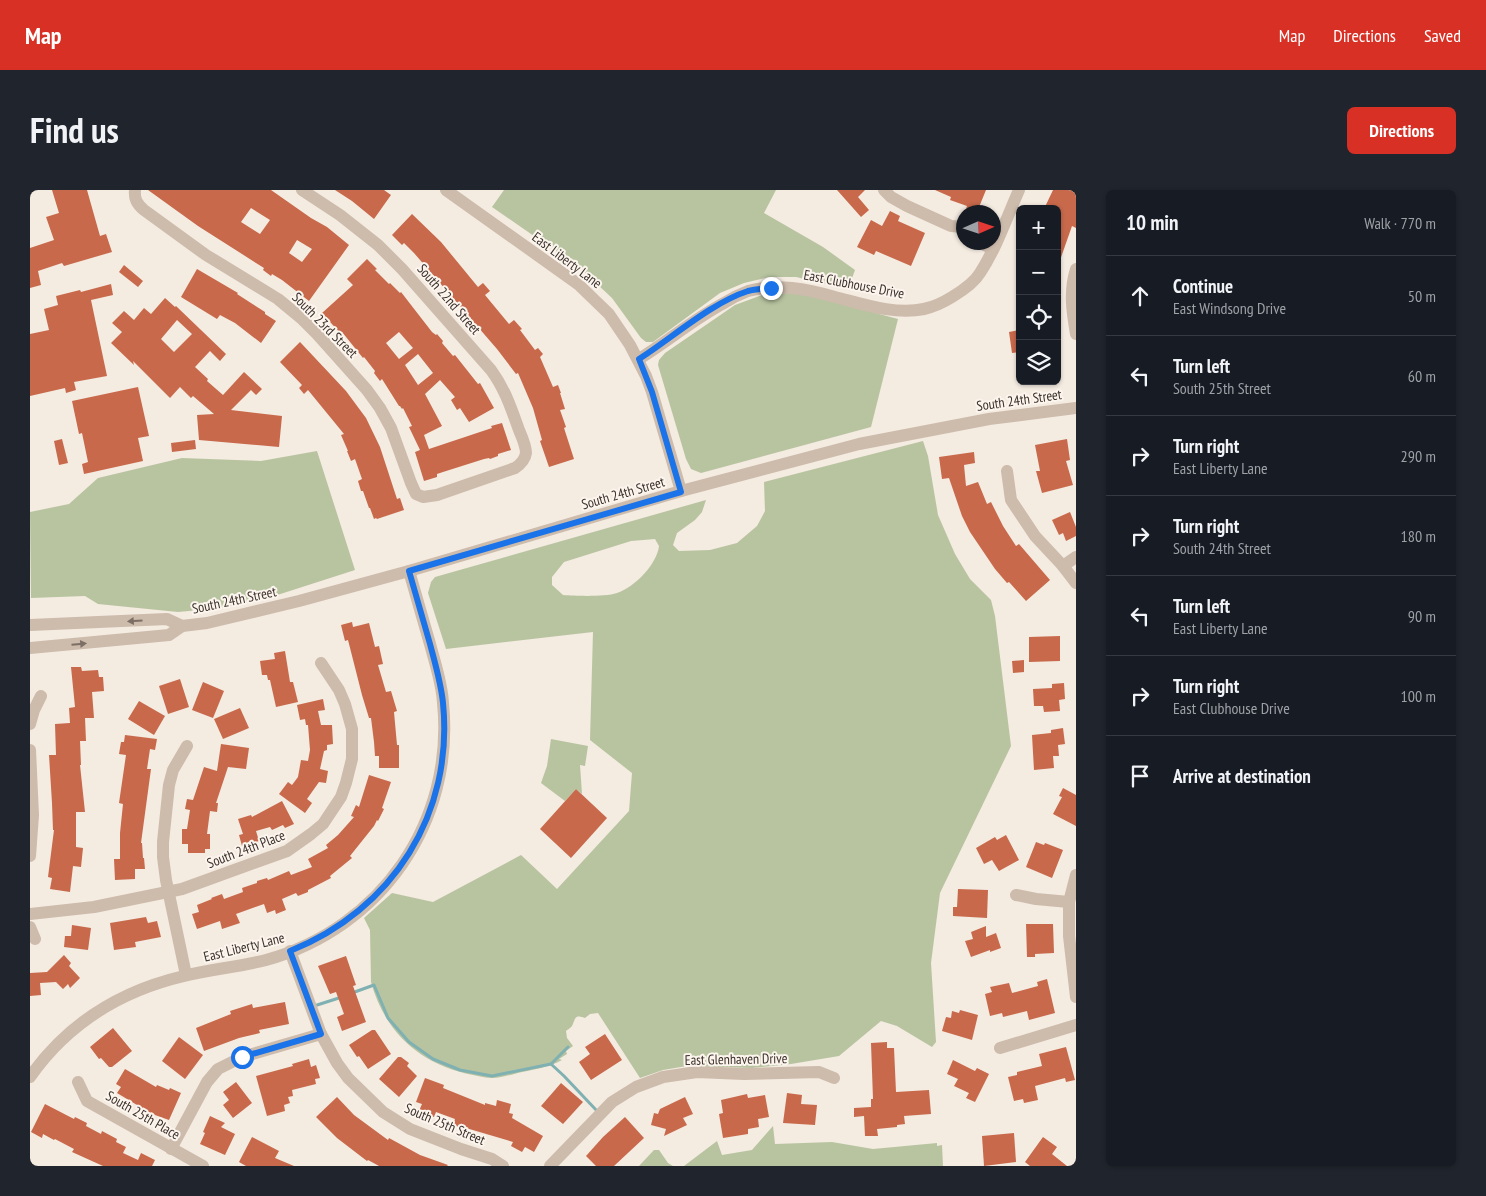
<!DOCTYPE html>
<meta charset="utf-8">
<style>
:root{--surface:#171b24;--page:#20242c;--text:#f1f3f6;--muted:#9ea1a6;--line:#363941;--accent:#d93025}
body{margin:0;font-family:"PT Sans Narrow",sans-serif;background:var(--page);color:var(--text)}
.controls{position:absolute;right:15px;top:15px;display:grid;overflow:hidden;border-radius:8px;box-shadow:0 1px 4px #0004}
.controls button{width:45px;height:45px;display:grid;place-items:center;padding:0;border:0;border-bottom:1px solid var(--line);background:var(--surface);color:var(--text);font:25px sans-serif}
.compass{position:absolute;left:926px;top:15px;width:45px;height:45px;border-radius:50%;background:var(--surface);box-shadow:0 1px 4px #0004;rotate:87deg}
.stop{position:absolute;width:15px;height:15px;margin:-11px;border:4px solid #1a73e8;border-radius:50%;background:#fff}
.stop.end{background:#1a73e8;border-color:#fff;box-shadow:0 1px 5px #0008}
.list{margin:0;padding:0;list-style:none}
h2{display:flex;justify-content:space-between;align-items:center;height:65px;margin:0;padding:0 20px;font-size:21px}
h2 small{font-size:16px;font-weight:400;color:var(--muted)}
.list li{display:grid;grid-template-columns:32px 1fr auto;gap:15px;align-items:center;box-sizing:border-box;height:80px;padding:0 20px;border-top:1px solid var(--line)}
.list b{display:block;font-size:19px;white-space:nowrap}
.list p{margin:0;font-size:16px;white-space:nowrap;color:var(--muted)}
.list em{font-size:16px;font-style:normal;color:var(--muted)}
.icon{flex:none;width:28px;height:28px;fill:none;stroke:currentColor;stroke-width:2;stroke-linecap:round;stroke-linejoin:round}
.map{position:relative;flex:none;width:1046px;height:976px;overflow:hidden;border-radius:8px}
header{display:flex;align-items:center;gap:30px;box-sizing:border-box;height:70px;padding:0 25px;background:var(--accent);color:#fff}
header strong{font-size:24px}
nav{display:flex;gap:28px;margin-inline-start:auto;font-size:18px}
.intro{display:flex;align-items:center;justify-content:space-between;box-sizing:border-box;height:120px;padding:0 30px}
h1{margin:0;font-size:35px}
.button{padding:12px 22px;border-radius:8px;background:var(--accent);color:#fff;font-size:18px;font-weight:700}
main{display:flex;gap:30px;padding:0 30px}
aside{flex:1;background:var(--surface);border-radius:8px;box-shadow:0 1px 4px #0004}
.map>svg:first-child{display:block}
</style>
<header>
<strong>Map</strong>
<nav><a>Map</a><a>Directions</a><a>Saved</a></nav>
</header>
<div class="intro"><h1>Find us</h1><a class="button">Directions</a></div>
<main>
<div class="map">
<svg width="1046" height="976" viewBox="0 0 1046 976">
<rect width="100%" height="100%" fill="#f4ebe1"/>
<g fill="#b8c4a0" fill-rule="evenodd">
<polygon points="474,0 746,0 734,23 793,57 825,80 818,99 766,87 739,87 714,93 690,103 623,152 616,152 611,148 582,108 550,78 462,17"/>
<polygon points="756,103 774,104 868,129 841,237 671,283 661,279 656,269 628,175 629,170 635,163 705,115 732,105"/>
<path d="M893,251L898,266L908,325L925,364L940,389L961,410L965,426L981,556L910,703L901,773L906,852L902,857L867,836L851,831L809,866L761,874L722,878L657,876L633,880L610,888L568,823L560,824L555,828C544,824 546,828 542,836C541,838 538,839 536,841L537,848L543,856L536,861L537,864L529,869L532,870C519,877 507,879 492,882C483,884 472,888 462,888C456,888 449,886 443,885C391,875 355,843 341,792L340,740L334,728L362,703L403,712L491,665L527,699L599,621L602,583L560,550L563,442L416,459L398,403L401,392L405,387L676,310L672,322L665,330L647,343L643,355L649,361L680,360L707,353L727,336L735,321L734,292ZM625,349L629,356C627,374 605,397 587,403C575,407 546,406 533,405L522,395V387L534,372L601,351Z"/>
<polygon points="287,261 325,380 238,408 191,418 148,422 68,414 55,406 1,408 0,322 39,314 68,288 152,268 231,271"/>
<polygon points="521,549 558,556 555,576 550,575 552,604 546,599 535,611 511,593 517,576"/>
<polygon points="743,936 745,954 802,952 843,959 907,953 907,956 912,955 913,976 654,976 687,951 692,965 722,960"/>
<polygon points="624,960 629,960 638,973 643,976 609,976"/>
</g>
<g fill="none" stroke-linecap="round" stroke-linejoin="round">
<g stroke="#7fb0b2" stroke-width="3">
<polyline points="322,803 344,795 358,828 379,852 403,869 430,880 462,886 521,874 534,886 568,922"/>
<polyline points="284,816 312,807"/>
<polyline points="521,874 538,857"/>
</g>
</g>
<g fill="#c8694b" fill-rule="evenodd">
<polygon points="22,0 57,0 70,46 76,44 82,62 34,76 32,73 8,81 11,95 0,98 0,58 24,50 16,27 29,23"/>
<path d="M118,0H241L281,28L297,37L319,55L279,111L252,90L242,84L241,86L233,80L234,78L168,36ZM221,18L240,30L230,44L211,32ZM267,50L282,59L272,72L259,63Z"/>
<polygon points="305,0 354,0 361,5 344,29 322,11"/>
<polygon points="807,0 835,0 828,7 839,20 831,27"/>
<polygon points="905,0 956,0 947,22 936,19 937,16 920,10 921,7"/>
<polygon points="1023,0 1046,0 1046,38 1042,36 1028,76 1027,19 1014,19"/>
<polygon points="860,21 870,26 868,31 895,43 881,76 846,61 844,65 827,57 841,30 852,36"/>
<polygon points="382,24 411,52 448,97 453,93 460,101 455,105 479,134 484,130 492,139 490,140 505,160 508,158 513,164 510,167 523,197 528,195 531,203 530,203 535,219 530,220 536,237 534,238 544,269 519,277 510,251 512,250 503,218 488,183 486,184 467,159 384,63 374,53 372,55 362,45"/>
<path d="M337,69L347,79L345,80L359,94L360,93L370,103L371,102L402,142L406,145L407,144L413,151L412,153L423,166L425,165L448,194L450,193L464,218L439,232L430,218L427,220L421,210L425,207L410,190L395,204L412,236L394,245L399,259L462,238L461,236L472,233L481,260L468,264V266L460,269L459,268L454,269L413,282L407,284V287L394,291L385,262L390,260L379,237L382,236L373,218L372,219L370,216H369L352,189L350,191L344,183L345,181L334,167L333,168L312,142L311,144L292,123L323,95L317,89ZM369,142L383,158L369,169L356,153ZM388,164L403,183L388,195L375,175Z"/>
<polygon points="94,75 113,91 108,97 89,82"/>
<polygon points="167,79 208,103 207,104 235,122 235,124 246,131 231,153 205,133 190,125 187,129 151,107"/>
<polygon points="81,94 83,105 61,110 77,186 44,192 46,200 36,203 35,198 0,206 0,144 19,140 14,119 28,115 26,106 50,100 51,102"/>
<path d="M135,108L145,117L146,116L196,164L190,171L180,161L165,177L178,189L177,191L193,205L214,182L232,199L226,205L221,200L201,220L252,226L249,257L169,250L167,225L184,224L163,206L161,208L150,197L140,208L103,171L104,175L81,153L92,142L82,133L94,121L104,130L114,118L121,124ZM147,130L162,144L144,162L131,149Z"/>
<polygon points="990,140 990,162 982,163 979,142"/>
<polygon points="270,152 316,201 336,228 350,257 367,309 370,308 374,320 347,329 346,328 344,329 340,318 339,318 333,301 331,301 328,291 332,289 325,269 321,271 317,261 318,261 311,245 314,244 278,200 274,204 269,198 272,195 250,172"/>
<polygon points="108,197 119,246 108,248 113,271 54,284 52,274 58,272 52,243 49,244 42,211"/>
<polygon points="32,249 38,273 29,275 24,251"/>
<polygon points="1037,249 1040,270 1036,271 1043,295 1012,303 1006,281 1010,281 1005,255"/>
<polygon points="165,250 166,259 142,262 141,253"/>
<polygon points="944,262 945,273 934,275 936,296 948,292 957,314 961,312 973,336 986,356 989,354 1020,390 996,411 979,392 977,393 965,379 940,342 932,326 919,288 912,289 909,267"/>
<polygon points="1040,322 1046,337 1046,346 1036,351 1033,343 1029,345 1022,330"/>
<polygon points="322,432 323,437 339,433 345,457 349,456 353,474 348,475 356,502 361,501 367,521 364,522 367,555 369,555 369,578 349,578 349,566 345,566 344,552 341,528 339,528 332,505 318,450 315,451 311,435"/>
<polygon points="1030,446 1030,471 999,472 999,447"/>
<polygon points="255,461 260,492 263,492 268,512 246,517 240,490 238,490 237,485 232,485 230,471 245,469 244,463"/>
<polygon points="994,470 994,482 983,483 982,471"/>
<polygon points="41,477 51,477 52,481 68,480 69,487 73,487 74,501 62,502 64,528 55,528 56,551 50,551 51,575 50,575 55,622 46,622 46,657 53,658 51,677 43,676 40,702 20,699 22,688 18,687 24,640 23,640 22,613 19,565 26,565 25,534 40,533 39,518 45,517"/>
<polygon points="150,489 159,517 138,524 129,496"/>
<polygon points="173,492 194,501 183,528 162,520"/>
<polygon points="1034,493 1035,509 1029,510 1030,521 1014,522 1013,516 1004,516 1003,499 1022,498 1022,494"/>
<polygon points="293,509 295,520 288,521 291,535 302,535 303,554 297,555 297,560 294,561 290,579 298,581 296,593 289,592 277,609 282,613 275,623 249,604 258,592 262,595 268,587 271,570 278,571 280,560 278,535 276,535 275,529 270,530 267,515"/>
<polygon points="109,511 135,526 124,545 98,529"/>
<polygon points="210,518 219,538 193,549 184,529"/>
<polygon points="1033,538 1035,554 1028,555 1029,566 1023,566 1024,578 1004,580 1002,545 1021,543 1021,540"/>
<polygon points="95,545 127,549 125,560 120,559 117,579 121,579 111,653 112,653 113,668 114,668 115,679 105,679 105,689 85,690 84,669 90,669 90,643 93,614 89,613 96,565 89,564 91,552 94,552"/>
<polygon points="191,554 219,558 216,579 198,577 186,613 188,613 187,622 180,621 177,644 180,644 180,659 175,659 175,663 158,663 158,654 152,654 152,639 157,639 160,620 155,619 157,609 163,610 174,577 187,581"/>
<polygon points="339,585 361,592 352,618 354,619 348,631 347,630 344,636 320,666 322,668 300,686 301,688 278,700 278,702 268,706 266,703 252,709 256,720 246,724 245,720 237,723 234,714 206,724 210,733 192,739 190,731 167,739 162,724 169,722 167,715 182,709 181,708 192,704 194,709 213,702 212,698 227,693 227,691 237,688 238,690 259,681 261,685 282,677 278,669 298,658 296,655 308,645 324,627 321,626 326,615 329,617"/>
<polygon points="1033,598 1046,605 1046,636 1023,624 1032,607 1029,606"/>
<polygon points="546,599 577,628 541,668 510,639"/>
<polygon points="252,611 264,634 255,638 253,635 242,640 240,637 226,641 229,651 212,656 209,645 213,644 208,629 221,625 222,627"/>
<polygon points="976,645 989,670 969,681 962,670 954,674 946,658 965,647 967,650"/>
<polygon points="1006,652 1014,655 1015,653 1033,660 1022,688 996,677"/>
<polygon points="928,699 958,700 957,728 923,726 923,717 927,717"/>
<polygon points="116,727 118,733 127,731 131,747 105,752 106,757 84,760 80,733"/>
<polygon points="996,734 1023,734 1024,763 1005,764 1005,767 997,767"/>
<polygon points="42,735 61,738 58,760 34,757 35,746 41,746"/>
<polygon points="956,736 956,747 966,743 971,758 960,762 960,760 941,767 935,751 943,749 941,742"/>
<polygon points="34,765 41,773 39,776 50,788 40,798 38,794 33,799 26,792 10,793 11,805 0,806 0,783 17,782"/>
<polygon points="316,766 326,795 323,796 336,832 312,841 307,827 314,824 306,802 300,804 288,776"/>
<polygon points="1017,789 1025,823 999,830 997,821 973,827 972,823 960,826 955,804 962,802 960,797 979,793 982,803 1008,796 1007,792"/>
<polygon points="255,812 259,834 229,840 230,843 209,848 174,861 166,838 201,824 200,821 222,814 223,818"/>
<polygon points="930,820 948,825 942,850 912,841 916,827 921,828 922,821 929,823"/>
<polygon points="83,838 102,861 82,877 79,877 71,868 69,869 60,857"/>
<polygon points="342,840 345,840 361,864 338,879 329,866 327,867 319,855"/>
<polygon points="575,844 592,870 561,890 549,872 560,864 555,857"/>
<polygon points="149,847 173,865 155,889 132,871"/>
<polygon points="857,852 857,858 864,858 866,902 899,900 901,924 874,926 875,934 867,935 867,937 847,939 848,946 835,946 834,926 824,927 824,918 841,917 841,909 843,909 841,853"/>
<polygon points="1036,857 1045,890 1036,892 1035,888 1005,896 1008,910 994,913 993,909 984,911 978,887 987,885 987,882 1012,876 1009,864"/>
<polygon points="368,867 371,867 379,873 377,876 387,886 369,907 349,889"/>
<polygon points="279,869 281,877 286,875 290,888 285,889 286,894 262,900 263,906 258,907 260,913 254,915 255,921 237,926 226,886 263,876 262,874"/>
<polygon points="923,870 945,881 947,878 959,884 945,912 936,908 939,903 924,896 928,889 917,884"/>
<polygon points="95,879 126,897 127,895 139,900 140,898 151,903 139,930 111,920 112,918 87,903 91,897 86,894"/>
<polygon points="395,888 414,895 413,898 455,915 455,913 466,916 467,910 481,914 479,923 483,924 482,928 513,946 504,962 495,957 492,962 481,956 483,952 436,938 435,939 423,935 425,929 406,922 404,927 389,921 392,914 386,912"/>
<polygon points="206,892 222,913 203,928 193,915 199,910 193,902"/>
<polygon points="531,893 553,912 533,934 511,916"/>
<polygon points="757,903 772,905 771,914 787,915 785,935 753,933"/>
<polygon points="717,904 718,908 735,905 739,927 728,929 729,937 718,939 718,944 693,948 689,924 693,923 691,910"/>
<polygon points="307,907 324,925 358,950 359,948 390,965 418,975 417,976 349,976 338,970 337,971 307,948 286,927"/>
<polygon points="655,907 663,924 653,928 657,935 634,946 636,939 621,935 624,923 628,924 630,919"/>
<polygon points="15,914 44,929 45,927 57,933 56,936 71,944 72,941 87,949 86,952 96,957 93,963 108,970 111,963 125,970 122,976 73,976 42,962 44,959 25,949 24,950 13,944 12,948 1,942"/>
<polygon points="180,926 195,933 191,937 205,944 195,965 170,954 175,943 173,942"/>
<polygon points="595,927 614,948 584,976 566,976 556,966 573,947"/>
<polygon points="984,943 986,972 954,976 952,946"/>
<polygon points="222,947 249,961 245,968 264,976 216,976 209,972"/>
<polygon points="1013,947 1027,957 1022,964 1037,976 1000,976 995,972"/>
</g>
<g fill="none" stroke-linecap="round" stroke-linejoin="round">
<g stroke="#cdbbac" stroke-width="12">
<path d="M105,0C104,9 107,14 114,20L176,65L248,109L271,128L287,144L337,200L350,218L361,238L381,293L386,304L393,307L407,305L485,278C491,274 495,270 496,263C496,256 492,247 489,240C481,218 475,199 461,180L372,79L348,55L310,25L272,0"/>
<polyline points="416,0 548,94 579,124 600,155 616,186 622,202 651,301"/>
<polyline points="854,0 861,7 877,16 921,36 934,37"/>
<polyline points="948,52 963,59"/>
<path d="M1046,79C1039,101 1042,121 1046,144"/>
<path d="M609,169C638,151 664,129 694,113C702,108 710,104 718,101C747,93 777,99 805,107C833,114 864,125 894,119C903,117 914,112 922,107C932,101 944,93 950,83C967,57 977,27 989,0"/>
<polyline points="977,281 981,310 1005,346 1033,376 1046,393"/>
<polyline points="1033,376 1046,367"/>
<polyline points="0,435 137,429 152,436"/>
<polyline points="0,458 139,445 152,436 177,433 269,411 379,381 651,301 829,254 959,229 1046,218"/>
<polyline points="0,534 4,520 11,506"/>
<polyline points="0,560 3,625 0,666"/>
<polyline points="1046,685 1039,712 1039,746 1046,807"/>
<polyline points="986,705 1006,709 1039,712"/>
<polyline points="0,724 64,717 152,699 257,661 281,644 293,634 311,607 316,593 322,569 322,539 315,514 309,500 291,473"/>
<polyline points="0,737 5,749"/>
<polyline points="260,761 291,844 307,873 318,888 353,922 380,939 431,959 462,969 473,976"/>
<polyline points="156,785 136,690 133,667 133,652 139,595 143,580 157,556"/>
<polyline points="970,858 1046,835"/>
<path d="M0,887C38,833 90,801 154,786C181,779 209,777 236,770C351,738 425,632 413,513C412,493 405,473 400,454C393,429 386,405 379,381"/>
<polyline points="48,892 57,911 173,976"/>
<polyline points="141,959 177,892 188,879 212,867 291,844"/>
<polyline points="520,976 582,912 606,897 633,887 667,882 714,884 789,882 804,888"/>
</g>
</g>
<defs><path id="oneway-solid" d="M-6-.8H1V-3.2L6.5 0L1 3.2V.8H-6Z" transform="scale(1.25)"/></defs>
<g fill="#7d6f65">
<use href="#oneway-solid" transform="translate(105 431) rotate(176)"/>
<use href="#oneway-solid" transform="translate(49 454) rotate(-5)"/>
</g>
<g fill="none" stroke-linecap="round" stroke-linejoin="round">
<path stroke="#1a73e8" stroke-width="6" d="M212,867L291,844L260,761C363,720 424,623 413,513C411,493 405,473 400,454C393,429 386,405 379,381L651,302L622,202L609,169C642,148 681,113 718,101C725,99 734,99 741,98"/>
</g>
<g text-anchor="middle" stroke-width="4" stroke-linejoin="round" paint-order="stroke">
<g font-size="14" fill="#3b302b" stroke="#fbf5ee">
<text transform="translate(537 70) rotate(37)" y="5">East Liberty Lane</text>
<text transform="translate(824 94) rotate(11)" y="5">East Clubhouse Drive</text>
<text transform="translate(419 109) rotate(49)" y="5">South 22nd Street</text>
<text transform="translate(295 135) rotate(45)" y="5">South 23rd Street</text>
<text transform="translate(989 210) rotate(-8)" y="5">South 24th Street</text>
<text transform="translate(593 303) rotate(-16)" y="5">South 24th Street</text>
<text transform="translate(204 410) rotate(-12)" y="5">South 24th Street</text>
<text transform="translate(216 659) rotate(-21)" y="5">South 24th Place</text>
<text transform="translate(214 757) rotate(-14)" y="5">East Liberty Lane</text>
<text transform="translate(706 869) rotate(-1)" y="5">East Glenhaven Drive</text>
<text transform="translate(113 925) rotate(30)" y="5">South 25th Place</text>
<text transform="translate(415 934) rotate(23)" y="5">South 25th Street</text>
</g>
</g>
</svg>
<div class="controls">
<button>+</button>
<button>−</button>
<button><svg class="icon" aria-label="locate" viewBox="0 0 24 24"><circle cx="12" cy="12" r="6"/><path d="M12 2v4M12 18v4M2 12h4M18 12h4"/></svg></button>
<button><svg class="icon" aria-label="layers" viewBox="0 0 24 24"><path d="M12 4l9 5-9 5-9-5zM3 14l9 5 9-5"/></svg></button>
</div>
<svg class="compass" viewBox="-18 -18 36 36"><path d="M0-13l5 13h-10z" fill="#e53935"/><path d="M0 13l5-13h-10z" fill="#9ea1a6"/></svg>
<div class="stop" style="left:212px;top:867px"></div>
<div class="stop end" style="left:741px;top:98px"></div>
</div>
<aside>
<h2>10 min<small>Walk · 770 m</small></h2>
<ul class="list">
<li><svg class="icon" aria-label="ahead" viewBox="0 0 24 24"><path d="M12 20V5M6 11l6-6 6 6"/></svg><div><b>Continue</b><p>East Windsong Drive</p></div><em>50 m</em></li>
<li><svg class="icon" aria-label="left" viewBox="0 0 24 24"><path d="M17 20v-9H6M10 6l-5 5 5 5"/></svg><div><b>Turn left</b><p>South 25th Street</p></div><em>60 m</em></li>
<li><svg class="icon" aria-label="right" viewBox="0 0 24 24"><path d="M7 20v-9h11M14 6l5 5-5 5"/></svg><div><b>Turn right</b><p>East Liberty Lane</p></div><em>290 m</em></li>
<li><svg class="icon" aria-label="right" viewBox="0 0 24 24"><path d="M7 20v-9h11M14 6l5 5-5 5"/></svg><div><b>Turn right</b><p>South 24th Street</p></div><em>180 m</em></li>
<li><svg class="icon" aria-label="left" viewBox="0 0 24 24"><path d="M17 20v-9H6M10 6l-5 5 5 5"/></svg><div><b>Turn left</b><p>East Liberty Lane</p></div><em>90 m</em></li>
<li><svg class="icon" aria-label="right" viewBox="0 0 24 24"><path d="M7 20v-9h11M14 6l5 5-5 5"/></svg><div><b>Turn right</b><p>East Clubhouse Drive</p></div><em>100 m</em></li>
<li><svg class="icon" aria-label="arrive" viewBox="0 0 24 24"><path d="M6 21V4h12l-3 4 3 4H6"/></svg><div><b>Arrive at destination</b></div></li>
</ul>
</aside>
</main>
